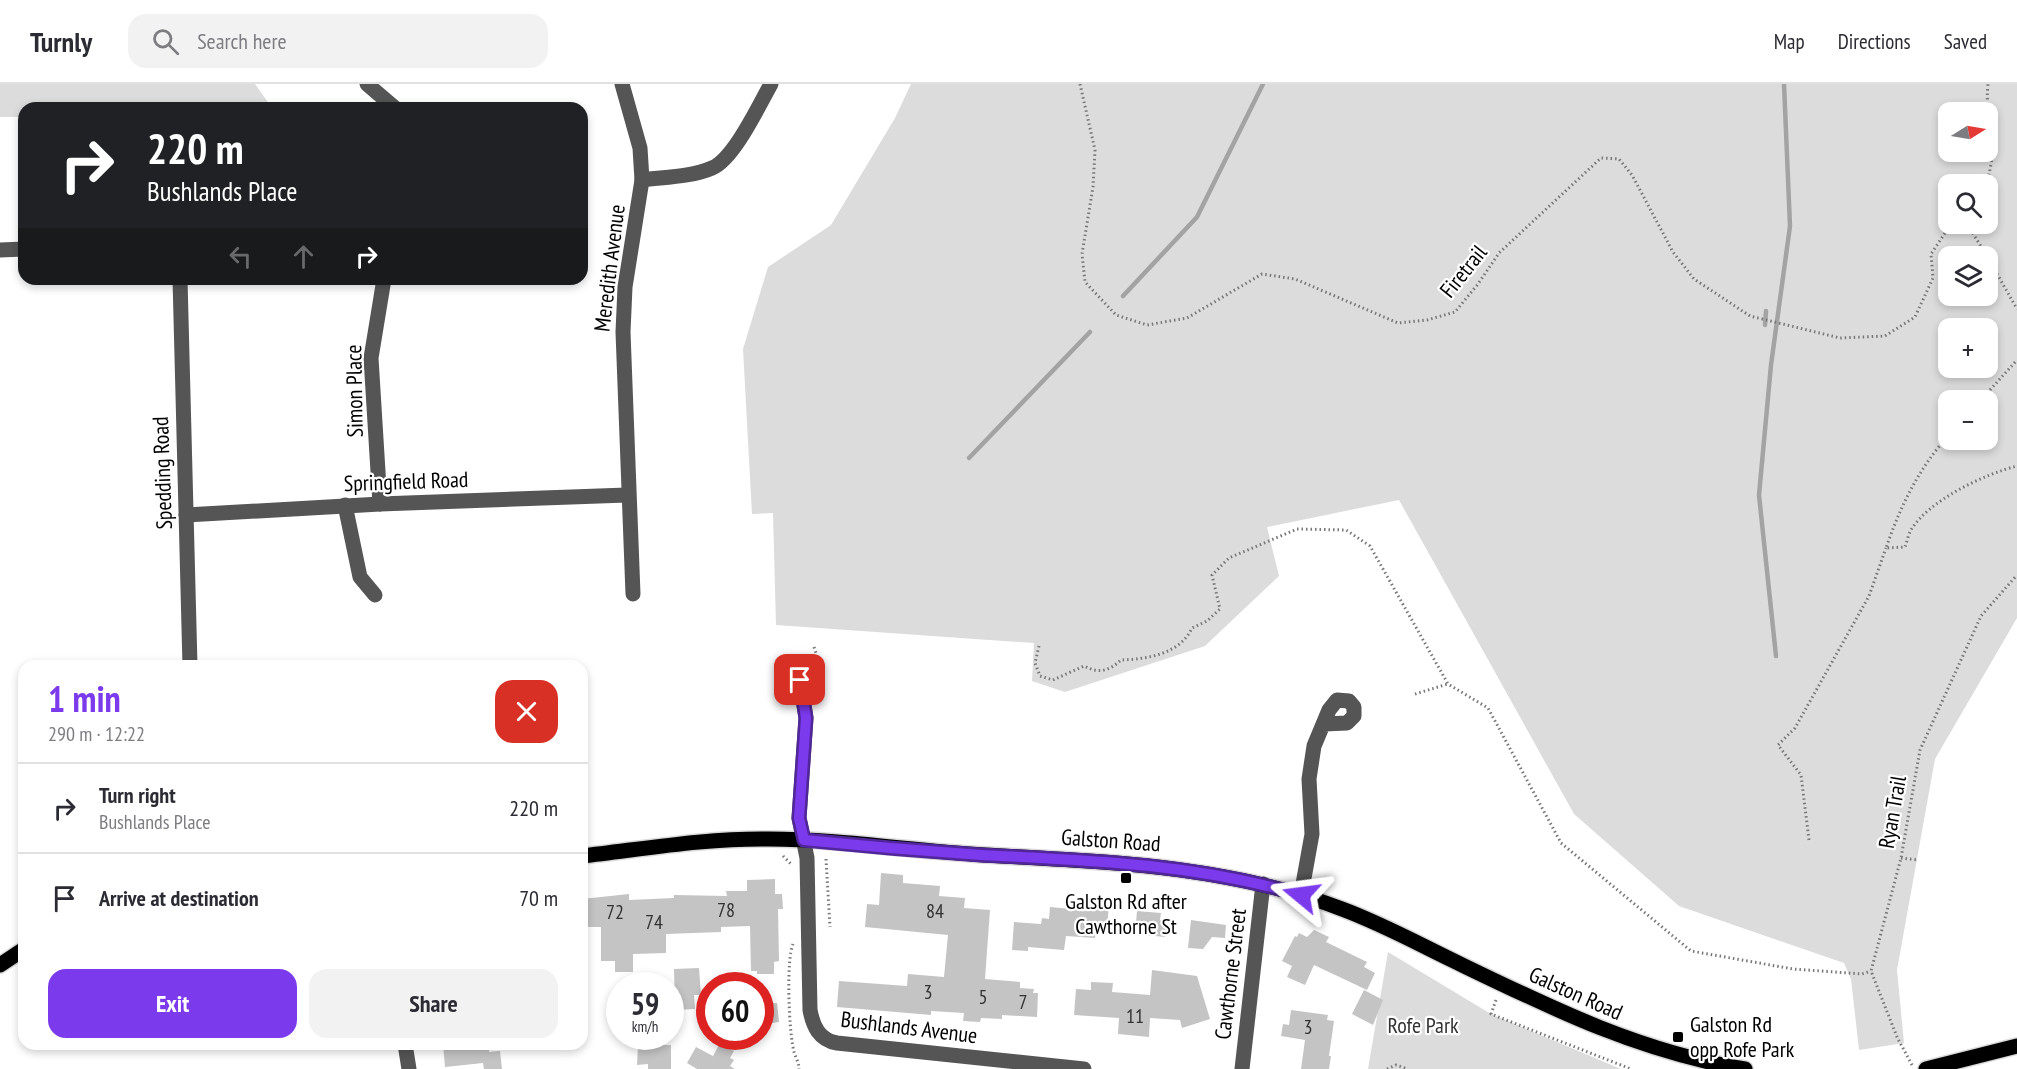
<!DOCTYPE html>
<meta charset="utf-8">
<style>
body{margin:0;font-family:"PT Sans Narrow",sans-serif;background:#f2f2f3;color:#2b2b33;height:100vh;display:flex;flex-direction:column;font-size:22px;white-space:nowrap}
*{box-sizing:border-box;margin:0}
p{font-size:20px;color:#7c7c81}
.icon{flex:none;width:33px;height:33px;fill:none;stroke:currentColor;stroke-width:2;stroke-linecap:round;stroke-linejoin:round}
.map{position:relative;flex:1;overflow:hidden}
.sheet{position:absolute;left:18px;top:576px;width:570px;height:390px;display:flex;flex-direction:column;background:#fff;border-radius:18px;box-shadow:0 3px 9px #0003}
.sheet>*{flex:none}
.top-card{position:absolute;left:18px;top:18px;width:570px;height:183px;border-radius:18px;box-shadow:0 3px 9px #0003;background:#202124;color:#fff;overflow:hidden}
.needle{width:39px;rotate:79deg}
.tools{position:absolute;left:1938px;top:18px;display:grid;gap:12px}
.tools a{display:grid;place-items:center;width:60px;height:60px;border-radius:12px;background:#fff;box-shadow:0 3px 9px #0003;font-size:30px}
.speed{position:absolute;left:606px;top:888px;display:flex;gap:12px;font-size:30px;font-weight:700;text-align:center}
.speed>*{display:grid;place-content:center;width:78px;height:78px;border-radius:50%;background:#fff;box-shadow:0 3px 9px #0003;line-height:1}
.speed small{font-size:15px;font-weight:400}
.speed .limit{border:9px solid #d22;background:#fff;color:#111}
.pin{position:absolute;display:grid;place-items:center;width:51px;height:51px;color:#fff;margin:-26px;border-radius:12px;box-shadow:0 3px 9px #0006}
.me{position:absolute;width:66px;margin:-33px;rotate:286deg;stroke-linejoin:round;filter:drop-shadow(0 0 4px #0008)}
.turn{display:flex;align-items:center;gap:21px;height:126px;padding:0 30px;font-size:27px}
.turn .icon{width:78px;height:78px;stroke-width:2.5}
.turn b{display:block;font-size:42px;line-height:51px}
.lanes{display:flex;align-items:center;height:57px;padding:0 30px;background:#0003;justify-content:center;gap:30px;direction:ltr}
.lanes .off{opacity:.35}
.round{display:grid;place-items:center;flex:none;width:63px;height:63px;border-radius:18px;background:#f2f2f3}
.headline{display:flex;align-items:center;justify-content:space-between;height:102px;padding:0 30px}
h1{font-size:36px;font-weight:600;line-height:45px;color:#7c3aed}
.primary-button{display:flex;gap:12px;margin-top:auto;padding:12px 30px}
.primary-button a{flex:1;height:69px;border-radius:18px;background:#7c3aed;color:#fff;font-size:24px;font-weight:600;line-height:69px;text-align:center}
.primary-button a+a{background:#f2f2f3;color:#2b2b33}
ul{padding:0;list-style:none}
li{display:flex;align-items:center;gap:18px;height:90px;padding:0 30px;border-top:2px solid #e1e1e2}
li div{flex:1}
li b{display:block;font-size:22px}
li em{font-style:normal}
header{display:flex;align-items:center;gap:36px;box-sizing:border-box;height:84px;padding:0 30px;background:#fff;border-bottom:2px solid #e1e1e2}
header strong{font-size:28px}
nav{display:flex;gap:33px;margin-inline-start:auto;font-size:21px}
.search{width:420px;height:54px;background:#f2f2f3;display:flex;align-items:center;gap:15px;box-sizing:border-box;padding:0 21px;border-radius:18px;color:#7c7c81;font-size:22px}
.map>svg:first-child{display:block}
.green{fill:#dcdcdc;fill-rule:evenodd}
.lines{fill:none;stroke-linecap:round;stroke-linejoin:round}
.stream{stroke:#a3a3a3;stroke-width:4.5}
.building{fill:#c4c4c4}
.major-casing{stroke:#dbdbdb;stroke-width:18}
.path{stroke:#777;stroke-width:3;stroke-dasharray:1.5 3;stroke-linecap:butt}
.minor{stroke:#555;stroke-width:15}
.major{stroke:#000;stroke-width:15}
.route-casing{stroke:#51269a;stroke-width:15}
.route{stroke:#7c3aed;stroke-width:10}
.poi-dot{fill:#000;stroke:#fff;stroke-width:2}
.labels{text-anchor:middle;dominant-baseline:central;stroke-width:4.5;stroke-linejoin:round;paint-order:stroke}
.number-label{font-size:20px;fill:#313131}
.street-label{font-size:22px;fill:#000;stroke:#fff}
.poi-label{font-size:22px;fill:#000;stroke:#fff}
.park-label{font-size:22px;fill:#333;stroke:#fff}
</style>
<header>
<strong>Turnly</strong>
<div class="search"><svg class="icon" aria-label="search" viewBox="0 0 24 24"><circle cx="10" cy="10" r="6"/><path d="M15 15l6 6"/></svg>Search here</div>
<nav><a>Map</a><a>Directions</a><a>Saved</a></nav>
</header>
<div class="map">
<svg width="2017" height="985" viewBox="0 0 2017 985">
<rect width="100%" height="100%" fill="#fff"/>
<g class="green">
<polygon points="0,0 255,0 272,24 24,24 24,33 0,33"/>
<path d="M911 0H2017V534L1935 675 1897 886 1904 959 1859 966 1851 895 1844 879 1679 822 1574 730 1399 416 1267 443 1279 492 1205 562 1065 608 1032 597 1034 559 776 541 773 429 752 430 743 265 768 183 831 141 895 34ZM1948 28H1988V68H1948ZM1948 100H1988V140H1948ZM1948 172H1988V212H1948ZM1948 244H1988V284H1948ZM1948 316H1988V356H1948Z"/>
<polygon points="1388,868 1491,930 1621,985 1368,985"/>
</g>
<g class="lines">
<g class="stream">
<polyline points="1123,212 1197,133 1263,0"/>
<polyline points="1765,241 1766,227"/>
<polyline points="969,374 1090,248"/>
<polyline points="1776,572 1759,411 1771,281 1790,142 1784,0"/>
</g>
</g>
<g class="building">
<polygon points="881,789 903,791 903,799 940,802 939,812 965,814 964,824 990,826 985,895 1020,898 1020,904 1034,905 1033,909 1038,909 1037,933 1002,931 1002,935 981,934 980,938 963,937 964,929 931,927 931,931 837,923 839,897 907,902 908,890 944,893 948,851 865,843 867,820 879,821"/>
<polygon points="775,795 775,810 782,810 783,825 778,825 779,877 774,878 774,890 757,890 757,887 751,887 750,842 721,843 721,848 666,850 666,869 633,870 633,888 615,888 615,877 601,877 601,843 582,843 582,815 629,810 629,816 674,814 674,811 727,812 726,807 747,807 747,796"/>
<polygon points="1097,818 1109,819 1107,846 1096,846 1095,854 1066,852 1064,866 1028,863 1028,867 1012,866 1014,838 1041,840 1042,834 1049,835 1050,823 1082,826 1083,822 1097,823"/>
<polygon points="1137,827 1161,829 1160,836 1167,837 1165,853 1135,850"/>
<polygon points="1191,836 1226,841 1225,854 1212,853 1203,865 1188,864"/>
<polygon points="1314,846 1329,853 1326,858 1367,878 1364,883 1375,889 1367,906 1314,881 1305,901 1287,893 1292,882 1282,877 1295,852 1297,853 1299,849 1307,853"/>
<polygon points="699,884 701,911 694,911 695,925 675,926 674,885"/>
<polygon points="1152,886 1197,892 1210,935 1182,944 1180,936 1150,934 1149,953 1118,950 1119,934 1074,931 1076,905 1091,906 1091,898 1113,899 1112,908 1150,911"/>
<polygon points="1364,906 1383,916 1373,941 1352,930"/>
<polygon points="777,919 779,938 760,941 760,920"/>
<polygon points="1291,926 1328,931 1327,936 1334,937 1329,972 1331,972 1329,985 1301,985 1305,956 1281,952 1283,940 1289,941"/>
<polygon points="720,959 734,967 730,974 734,976 730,982 735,985 697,985 687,979 696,963 713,972"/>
<polygon points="443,960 489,960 489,968 500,967 502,985 484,985 483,979 445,983"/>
<polygon points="638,961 671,961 671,985 648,985 648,980 637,981"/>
</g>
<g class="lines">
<g class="major-casing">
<g id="major">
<path d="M582 772C644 765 706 754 769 755 841 755 913 767 985 771 1107 778 1227 781 1342 825 1380 839 1415 858 1452 876 1547 922 1639 968 1745 985"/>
<polyline points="0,881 24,865"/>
<polyline points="1926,985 2017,962"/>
</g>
</g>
<g class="path">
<polyline points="1080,0 1095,66 1093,103 1082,170 1085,198 1116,231 1147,241 1187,234 1262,190 1295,195 1398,239 1427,236 1455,228 1478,200 1499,169 1601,74 1619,75 1632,91 1673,168 1694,195 1750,232 1840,254 1885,252 1915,233 1933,194 1931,170 1947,146 1972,148 1987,172"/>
<path d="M1986 100C2000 60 1984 38 1988 0"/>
<polyline points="1972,148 1975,140"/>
<polyline points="1988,174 2017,225"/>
<polyline points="1981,316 2017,276"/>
<path d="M1948 352C1919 384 1900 423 1886 464L1905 463C1907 458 1908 451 1911 446 1929 416 1985 390 2017 382"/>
<path d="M1039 562 1035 579 1040 592 1053 596 1084 582C1099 590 1109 587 1121 576 1148 575 1180 570 1192 544L1207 537 1220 525 1212 491 1229 474 1297 445 1346 446 1370 462 1448 600 1488 624 1561 759 1691 867 1793 885 1862 890 1871 887"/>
<polyline points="814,563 823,591 815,593"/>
<polyline points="1415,610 1448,600"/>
<polyline points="1809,756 1801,691 1778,661 1795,644 1869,512 1886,464"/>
<polyline points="783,772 792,781"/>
<polyline points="1901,774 1918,776"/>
<polyline points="826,775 830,843"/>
<path d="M793 860C786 876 789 944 793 963 794 972 799 977 799 985"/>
<polyline points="1496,916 1491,930 1631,985"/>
<polyline points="1912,981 1897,953 1871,887 1901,774 1920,666 1981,532 2017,491"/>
<polyline points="1387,985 1396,981 1408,985"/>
</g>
<g class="minor">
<polyline points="367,0 395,24"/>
<polyline points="622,0 640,64 642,96 625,203 623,248 633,510"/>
<path d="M642 96C665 93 691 93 712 84 734 75 759 21 771 0"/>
<polyline points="0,166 24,165"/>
<polyline points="180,195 190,582"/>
<polyline points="380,420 371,274 384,195"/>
<polyline points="345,421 360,493 375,511"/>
<polyline points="186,431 380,420 627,411"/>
<path d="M800 596 806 634 799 734 807 774 810 926C813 942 819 956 837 959L1084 985"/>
<polyline points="1301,811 1312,750 1309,695 1314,662 1329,626 1337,616 1349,617 1354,623 1354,632 1347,639 1324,640"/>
<polyline points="405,960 409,985"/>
<polyline points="1242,985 1263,800"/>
</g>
<use href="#major" class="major"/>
</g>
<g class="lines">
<g class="route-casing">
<path id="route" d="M800 596 806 634 799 734 804 756C863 762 922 767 981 771 1090 776 1196 780 1301 811"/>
</g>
<use href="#route" class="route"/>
</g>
<g class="poi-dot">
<rect x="1120" y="788" width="12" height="12" rx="3"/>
<rect x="1672" y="947" width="12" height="12" rx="3"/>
</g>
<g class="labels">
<g class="number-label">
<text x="726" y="826">78</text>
<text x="935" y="827">84</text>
<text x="615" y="828">72</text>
<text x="654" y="838">74</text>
<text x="928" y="908">3</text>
<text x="983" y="913">5</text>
<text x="1023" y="918">7</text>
<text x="1135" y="932">11</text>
<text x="1308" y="943">3</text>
</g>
<g class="street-label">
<text transform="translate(609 184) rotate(-83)">Meredith Avenue</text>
<text transform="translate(1463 187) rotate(-51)">Firetrail</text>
<text transform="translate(354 307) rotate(-91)">Simon Place</text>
<text transform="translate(162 389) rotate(-92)">Spedding Road</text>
<text transform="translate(406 397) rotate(-2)">Springfield Road</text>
<text transform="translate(1892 728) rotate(-80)">Ryan Trail</text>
<text transform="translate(1111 756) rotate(4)">Galston Road</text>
<text transform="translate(1230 890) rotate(-83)">Cawthorne Street</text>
<text transform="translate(1576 909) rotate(24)">Galston Road</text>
<text transform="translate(909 943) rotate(7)">Bushlands Avenue</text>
</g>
<g class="poi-label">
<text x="1126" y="817">Galston Rd after<tspan x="1126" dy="25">Cawthorne St</tspan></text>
<text x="1690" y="940" text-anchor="start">Galston Rd<tspan x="1690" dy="25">opp Rofe Park</tspan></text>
</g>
<g class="park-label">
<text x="1423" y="941">Rofe Park</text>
</g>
</g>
</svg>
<div class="tools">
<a><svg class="needle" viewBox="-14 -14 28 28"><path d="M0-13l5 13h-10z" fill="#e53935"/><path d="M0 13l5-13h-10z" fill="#7c7c81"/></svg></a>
<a><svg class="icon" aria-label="search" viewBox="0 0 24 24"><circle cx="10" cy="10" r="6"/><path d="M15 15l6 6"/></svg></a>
<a><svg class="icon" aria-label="layers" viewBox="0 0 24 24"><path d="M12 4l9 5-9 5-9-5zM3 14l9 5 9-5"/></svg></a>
<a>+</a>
<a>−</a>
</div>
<div class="speed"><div>59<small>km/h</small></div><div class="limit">60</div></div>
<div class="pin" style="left:800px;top:596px;background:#d93025"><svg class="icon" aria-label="arrive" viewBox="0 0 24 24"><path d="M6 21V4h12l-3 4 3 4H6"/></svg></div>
<svg class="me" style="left:1301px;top:811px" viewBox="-20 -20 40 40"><path d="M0-17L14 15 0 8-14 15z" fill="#7c3aed" stroke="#fff" stroke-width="4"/></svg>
<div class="top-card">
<div class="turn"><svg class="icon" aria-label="right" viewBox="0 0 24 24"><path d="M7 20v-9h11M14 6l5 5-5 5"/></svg><div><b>220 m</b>Bushlands Place</div></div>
<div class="lanes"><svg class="icon off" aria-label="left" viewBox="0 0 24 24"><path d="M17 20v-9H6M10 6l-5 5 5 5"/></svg><svg class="icon off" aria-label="ahead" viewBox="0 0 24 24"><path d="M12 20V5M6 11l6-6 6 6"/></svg><svg class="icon" aria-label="right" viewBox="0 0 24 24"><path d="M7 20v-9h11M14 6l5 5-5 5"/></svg></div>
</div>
<section class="sheet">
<div class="headline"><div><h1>1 min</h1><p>290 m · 12:22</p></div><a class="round" style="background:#d93025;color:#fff"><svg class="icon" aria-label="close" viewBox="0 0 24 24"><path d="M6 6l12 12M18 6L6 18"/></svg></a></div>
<ul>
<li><svg class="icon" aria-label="right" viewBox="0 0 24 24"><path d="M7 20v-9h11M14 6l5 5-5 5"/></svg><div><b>Turn right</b><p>Bushlands Place</p></div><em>220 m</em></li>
<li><svg class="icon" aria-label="arrive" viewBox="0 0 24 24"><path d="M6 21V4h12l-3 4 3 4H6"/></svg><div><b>Arrive at destination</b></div><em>70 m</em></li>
</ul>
<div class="primary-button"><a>Exit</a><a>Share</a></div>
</section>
</div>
